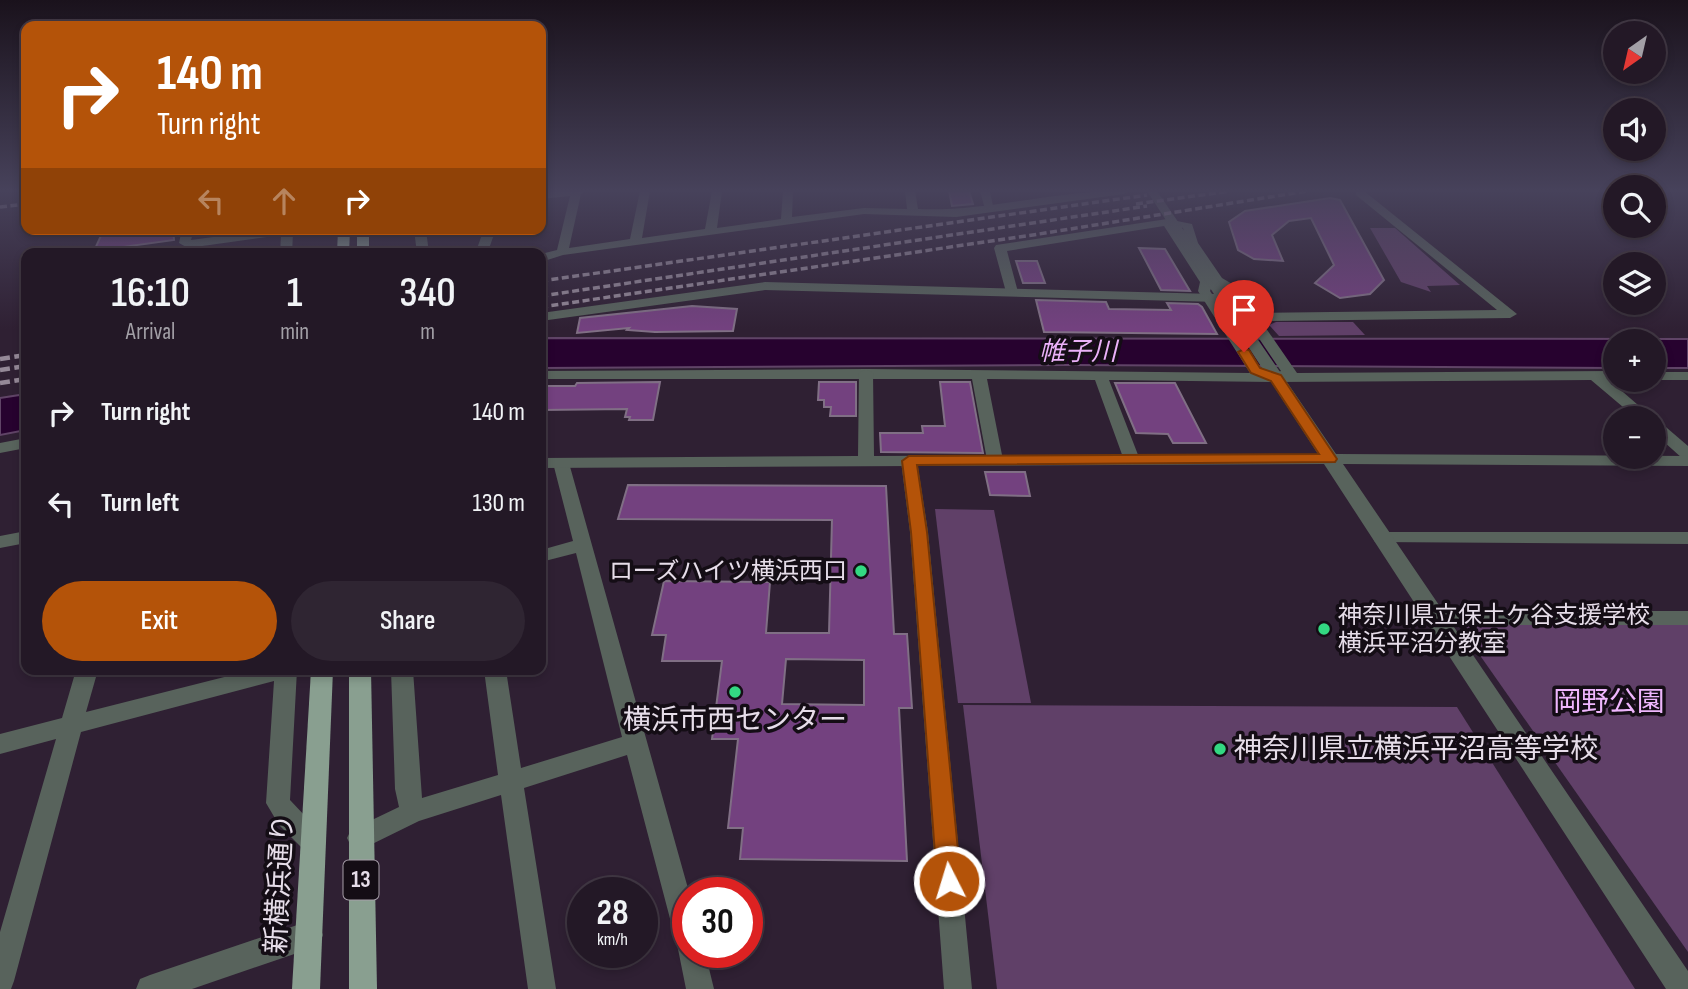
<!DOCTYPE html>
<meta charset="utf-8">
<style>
body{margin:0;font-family:"Sofia Sans Condensed","Noto Sans JP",sans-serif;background:#2f2532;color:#f1f3f6;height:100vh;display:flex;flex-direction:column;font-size:26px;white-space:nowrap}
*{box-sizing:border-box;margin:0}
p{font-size:23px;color:#a3a0a7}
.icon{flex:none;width:38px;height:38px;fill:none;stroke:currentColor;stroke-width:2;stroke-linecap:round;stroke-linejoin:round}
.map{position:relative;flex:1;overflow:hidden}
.details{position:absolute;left:21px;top:248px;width:525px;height:427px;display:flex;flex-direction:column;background:#231826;border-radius:14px;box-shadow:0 4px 10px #0003,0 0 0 2px #403743}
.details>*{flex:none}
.hud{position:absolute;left:21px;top:21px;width:525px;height:214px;border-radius:14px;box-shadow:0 4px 10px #0003,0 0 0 2px #403743;background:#b45309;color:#fff;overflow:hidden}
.needle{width:46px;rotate:214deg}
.controls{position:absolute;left:1603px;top:21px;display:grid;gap:14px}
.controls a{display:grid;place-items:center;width:63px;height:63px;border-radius:50%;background:#231826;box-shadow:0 4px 10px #0003,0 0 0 2px #403743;font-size:35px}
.speed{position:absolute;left:567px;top:877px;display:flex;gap:14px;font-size:35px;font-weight:700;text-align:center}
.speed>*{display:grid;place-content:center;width:91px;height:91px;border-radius:50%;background:#231826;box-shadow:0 4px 10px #0003,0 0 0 2px #403743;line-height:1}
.speed small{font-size:18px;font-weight:400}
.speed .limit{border:10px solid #d22;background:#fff;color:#111}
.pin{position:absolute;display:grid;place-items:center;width:60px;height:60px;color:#fff;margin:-72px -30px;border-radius:50% 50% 50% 0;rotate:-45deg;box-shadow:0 0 7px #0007}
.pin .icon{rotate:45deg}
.me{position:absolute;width:77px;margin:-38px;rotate:355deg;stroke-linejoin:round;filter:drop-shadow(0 0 5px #0008)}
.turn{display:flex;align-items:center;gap:24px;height:147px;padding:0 21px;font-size:32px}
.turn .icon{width:91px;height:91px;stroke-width:2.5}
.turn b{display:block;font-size:49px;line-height:60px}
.lanes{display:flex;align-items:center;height:66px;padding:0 21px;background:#0003;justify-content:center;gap:35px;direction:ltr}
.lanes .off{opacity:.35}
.eta{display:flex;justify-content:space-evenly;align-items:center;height:119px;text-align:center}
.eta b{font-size:42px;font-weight:600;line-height:49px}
.action{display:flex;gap:14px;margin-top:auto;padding:14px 21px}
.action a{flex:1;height:80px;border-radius:42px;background:#b45309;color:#fff;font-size:28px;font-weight:600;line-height:80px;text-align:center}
.action a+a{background:#2f2532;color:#f1f3f6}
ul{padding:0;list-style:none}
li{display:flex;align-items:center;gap:21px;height:91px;padding:0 21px}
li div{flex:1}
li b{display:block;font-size:26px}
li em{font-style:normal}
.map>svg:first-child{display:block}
.green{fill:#604068}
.water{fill:#27022f;stroke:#604467;stroke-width:2}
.building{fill:#73417f;stroke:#806f85;stroke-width:2;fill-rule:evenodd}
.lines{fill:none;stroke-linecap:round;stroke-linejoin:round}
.minor{fill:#58635c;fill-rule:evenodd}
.tertiary{fill:#58635c;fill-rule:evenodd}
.primary{fill:#899f90;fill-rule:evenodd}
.rail-far1{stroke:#958998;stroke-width:3.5;stroke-dasharray:7 3.5;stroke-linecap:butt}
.rail{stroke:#958998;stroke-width:4.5;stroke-dasharray:10 4.5;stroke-linecap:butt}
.route{fill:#b45309;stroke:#753606;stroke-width:2}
.poi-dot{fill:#33d882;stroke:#140d15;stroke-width:2.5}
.labels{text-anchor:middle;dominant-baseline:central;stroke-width:7;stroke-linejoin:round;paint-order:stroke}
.shield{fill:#140d15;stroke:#a79fa9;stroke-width:2}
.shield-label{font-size:23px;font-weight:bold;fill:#e6dde9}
.poi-label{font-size:24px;fill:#e6dde9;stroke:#140d15;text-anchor:end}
.water-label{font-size:26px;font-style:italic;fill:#eab1f8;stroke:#140d15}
.near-park-label{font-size:28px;fill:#efb6fd;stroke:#140d15}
.near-poi-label{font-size:28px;fill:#e6dde9;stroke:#140d15}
.near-street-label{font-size:28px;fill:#e6dde9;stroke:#140d15}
</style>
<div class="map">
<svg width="1688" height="989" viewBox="0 0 1688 989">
<rect width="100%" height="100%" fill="#2f2033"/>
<g class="green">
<polygon points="1370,228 1395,228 1460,285 1427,286 1431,292 1401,282"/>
<polygon points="1276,322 1353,322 1365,335 1279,336 1269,325"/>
<polygon points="935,509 994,510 1031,703 958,703"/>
<polygon points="1458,624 1688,624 1688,952"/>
<polygon points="963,705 1457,707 1635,989 997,989"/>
</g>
<g class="water">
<polygon points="541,338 1688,339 1688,368 1654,368 1654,341 1615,341 1615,368 1068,365 541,368"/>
<polygon points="26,394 26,430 0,435 0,398"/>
</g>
<g class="building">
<polygon points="949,191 969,191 973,204 952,206"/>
<polygon points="1330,198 1340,200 1384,280 1370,294 1340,298 1315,283 1334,265 1311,218 1289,221 1272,235 1283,261 1254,259 1238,250 1229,222 1245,211"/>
<polygon points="104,229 173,229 174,240 94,251"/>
<polygon points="1139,248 1165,249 1190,291 1161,290"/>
<polygon points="1016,261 1037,261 1045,283 1023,283"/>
<polygon points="1036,300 1106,302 1109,309 1171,310 1167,303 1198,304 1202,307 1217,334 1044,332"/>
<polygon points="692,306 737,309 733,331 655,332 627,330 629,328 577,333 580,318"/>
<polygon points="660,382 653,420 629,420 630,417 625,417 627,409 541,410 541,386 575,386 577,383"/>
<polygon points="819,382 856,382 856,416 830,416 831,407 824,407 824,400 818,400"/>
<polygon points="940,382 970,382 983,453 881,452 880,433 923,433 922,426 945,426"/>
<polygon points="1115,383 1175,383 1206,443 1173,443 1168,434 1136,433"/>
<polygon points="985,472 1025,472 1030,496 990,495"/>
<path d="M628 485 886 486 894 634H907L912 708H899L907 861 740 859 743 828H728L738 739H712L722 661H662L666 635H652L664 581 770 582 766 633H829L832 520 618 519ZM786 659 864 660V705L782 704Z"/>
</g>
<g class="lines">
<g class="minor">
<path d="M557 191H586L581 194 569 248 630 239 640 191H650L642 238 705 229 712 191H722L717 228 781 219 783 191H793L792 217 864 208 907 209 905 191H915L918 209C989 212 1058 189 1129 191L1124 194 956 217 864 214 563 255 541 262V254L557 250 570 196 541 199V193Z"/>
<path d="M1356 191H1364L1517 314 1510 318 1261 321 1297 373 1615 371V379H1608L1653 418H1636L1591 380 1276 382 1109 380 1140 460 1132 465 1124 460 1095 380 987 379 1003 460 995 465 987 460 972 379H541V371L866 369 1250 373 1198 291 1200 282 1164 226 1007 251 1018 292 1012 296 1006 292 994 248 996 245 1167 219 1192 224 1198 243 1222 278 1239 288 1256 313 1497 310 1356 195ZM1175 226 1183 228 1186 242ZM1213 284 1229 294 1281 371 1276 373 1260 367 1210 291Z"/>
<polygon points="182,229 194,229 191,240 272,229 305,229 293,233 292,254 280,254 281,235 188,248 179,243"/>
<polygon points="414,229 426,229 429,254 417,254"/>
<polygon points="484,229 496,229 487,254 475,254"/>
<polygon points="1654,372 1688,372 1688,380 1651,380 1654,380"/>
<polygon points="1654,420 1660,422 1688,446 1688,459 1682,458 1654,433"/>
<polygon points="26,438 26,448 0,453 0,443"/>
<polygon points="909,456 917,461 928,532 972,989 944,989 910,532 901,461"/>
<polygon points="561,458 569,463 689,892 688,952 705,952 714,989 686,989 678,949 627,755 524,788 556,989 528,989 501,795 419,821 360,850 351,846 347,838 351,830 399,807 395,789 391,670 413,670 422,798 498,775 484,670 506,670 521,768 622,737 576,553 541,562 541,550 573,541 553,463"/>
<polygon points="26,531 26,543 0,548 0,536"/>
<polygon points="1382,532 1688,532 1688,544 1375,542 1373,538 1375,534"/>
<polygon points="1436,611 1688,611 1688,625 1436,625 1429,623 1426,618 1429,613"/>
<polygon points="76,670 98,670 86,712 252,670 297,670 290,800 322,834 326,842 322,850 313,854 304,850 279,825 266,803 274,681 81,732 14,981 11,989 0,989 0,932 56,739 0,754 0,734 62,718"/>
<polygon points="309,921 319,925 323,935 319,945 309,949 192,989 136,989 140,979 150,975"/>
</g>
<g class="tertiary">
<polygon points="980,191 990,191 994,211 985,209"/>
<polygon points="1147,191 1157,191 1228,295 1245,296 1245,302 1233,303 1336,454 1688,456 1688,466 1343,464 1688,971 1688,989 1666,989 1324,464 541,468 541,458 858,456 859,373 866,369 873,373 874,456 1318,454 1219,302 765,290 541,321 541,313 765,282 1214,294"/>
</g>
<g class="primary">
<polygon points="338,229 350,229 349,254 337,254"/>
<rect x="357" y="229" width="12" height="25"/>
<polygon points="311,670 333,670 320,989 292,989"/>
<polygon points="349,670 371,670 377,989 349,989"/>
</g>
<g class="rail-far1">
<polyline points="1136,204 1230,191"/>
<polyline points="0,207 26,204"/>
<polyline points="541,281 1147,195"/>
<polyline points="541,296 1147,206"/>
<polyline points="541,307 1039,234 1307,191"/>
</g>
<g class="rail">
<polyline points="0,359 26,355"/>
<polyline points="0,370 26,366"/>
<polyline points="0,383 26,379"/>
</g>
</g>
<linearGradient id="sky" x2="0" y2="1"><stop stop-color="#1a121c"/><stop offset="0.58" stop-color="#47425b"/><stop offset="1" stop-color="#47425b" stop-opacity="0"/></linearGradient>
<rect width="1688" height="329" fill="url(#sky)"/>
<polygon class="route" points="1244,349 1249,350 1260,368 1281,375 1337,459 1335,462 917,465 927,532 961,881 958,890 949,893 941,890 937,881 911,532 902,461 909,456 1319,454 1271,381 1251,373 1238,352"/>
<g class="poi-dot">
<circle cx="861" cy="571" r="7"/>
<circle cx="1324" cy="629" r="7"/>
<circle cx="735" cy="692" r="7"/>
<circle cx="1220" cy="749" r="7"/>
</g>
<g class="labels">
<rect class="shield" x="343.5" y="860.5" width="35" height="39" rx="5"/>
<g class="shield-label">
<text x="361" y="880">13</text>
</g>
<g class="poi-label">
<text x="847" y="571">ローズハイツ横浜西口</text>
<text x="1338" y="615" text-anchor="start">神奈川県立保土ケ谷支援学校<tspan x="1338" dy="28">横浜平沼分教室</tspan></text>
</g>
<g class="water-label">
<text x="1078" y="352">帷子川</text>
</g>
<g class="near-park-label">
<text x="1609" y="702">岡野公園</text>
</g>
<g class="near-poi-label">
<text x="735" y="720">横浜市西センター</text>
<text x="1234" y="749" text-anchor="start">神奈川県立横浜平沼高等学校</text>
</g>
<g class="near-street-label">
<text transform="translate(280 884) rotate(-87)">新横浜通り</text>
</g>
</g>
</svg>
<div class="controls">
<a><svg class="needle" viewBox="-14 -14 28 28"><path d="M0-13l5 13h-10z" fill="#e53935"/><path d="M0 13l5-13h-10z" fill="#a3a0a7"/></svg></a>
<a><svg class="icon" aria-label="sound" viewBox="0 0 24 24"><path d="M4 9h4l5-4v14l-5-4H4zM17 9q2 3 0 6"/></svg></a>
<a><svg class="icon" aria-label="search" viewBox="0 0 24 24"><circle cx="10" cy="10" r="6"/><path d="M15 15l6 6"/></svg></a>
<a><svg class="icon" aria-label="layers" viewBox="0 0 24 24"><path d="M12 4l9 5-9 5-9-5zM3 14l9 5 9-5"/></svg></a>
<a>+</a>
<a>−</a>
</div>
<div class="speed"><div>28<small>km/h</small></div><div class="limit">30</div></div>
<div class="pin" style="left:1244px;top:352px;background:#d93025"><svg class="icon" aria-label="arrive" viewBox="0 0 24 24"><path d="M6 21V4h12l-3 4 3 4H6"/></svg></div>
<svg class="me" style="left:949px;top:881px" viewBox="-20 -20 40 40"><circle r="17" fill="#b45309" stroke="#fff" stroke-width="3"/><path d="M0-11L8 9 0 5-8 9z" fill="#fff"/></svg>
<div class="hud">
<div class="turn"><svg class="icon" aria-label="right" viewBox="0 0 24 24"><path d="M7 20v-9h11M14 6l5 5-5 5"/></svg><div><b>140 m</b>Turn right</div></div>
<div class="lanes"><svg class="icon off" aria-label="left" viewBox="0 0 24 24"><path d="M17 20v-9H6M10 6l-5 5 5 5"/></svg><svg class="icon off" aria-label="ahead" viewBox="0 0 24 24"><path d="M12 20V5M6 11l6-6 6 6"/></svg><svg class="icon" aria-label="right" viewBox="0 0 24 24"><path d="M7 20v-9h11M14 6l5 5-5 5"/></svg></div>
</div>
<section class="details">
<div class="eta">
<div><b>16:10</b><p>Arrival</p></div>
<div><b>1</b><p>min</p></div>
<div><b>340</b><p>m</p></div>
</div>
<ul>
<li><svg class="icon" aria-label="right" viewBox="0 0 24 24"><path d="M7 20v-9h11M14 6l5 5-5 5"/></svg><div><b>Turn right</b></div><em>140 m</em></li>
<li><svg class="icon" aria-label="left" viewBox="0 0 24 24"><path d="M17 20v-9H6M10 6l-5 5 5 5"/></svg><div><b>Turn left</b></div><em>130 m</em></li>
</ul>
<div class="action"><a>Exit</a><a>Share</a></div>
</section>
</div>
